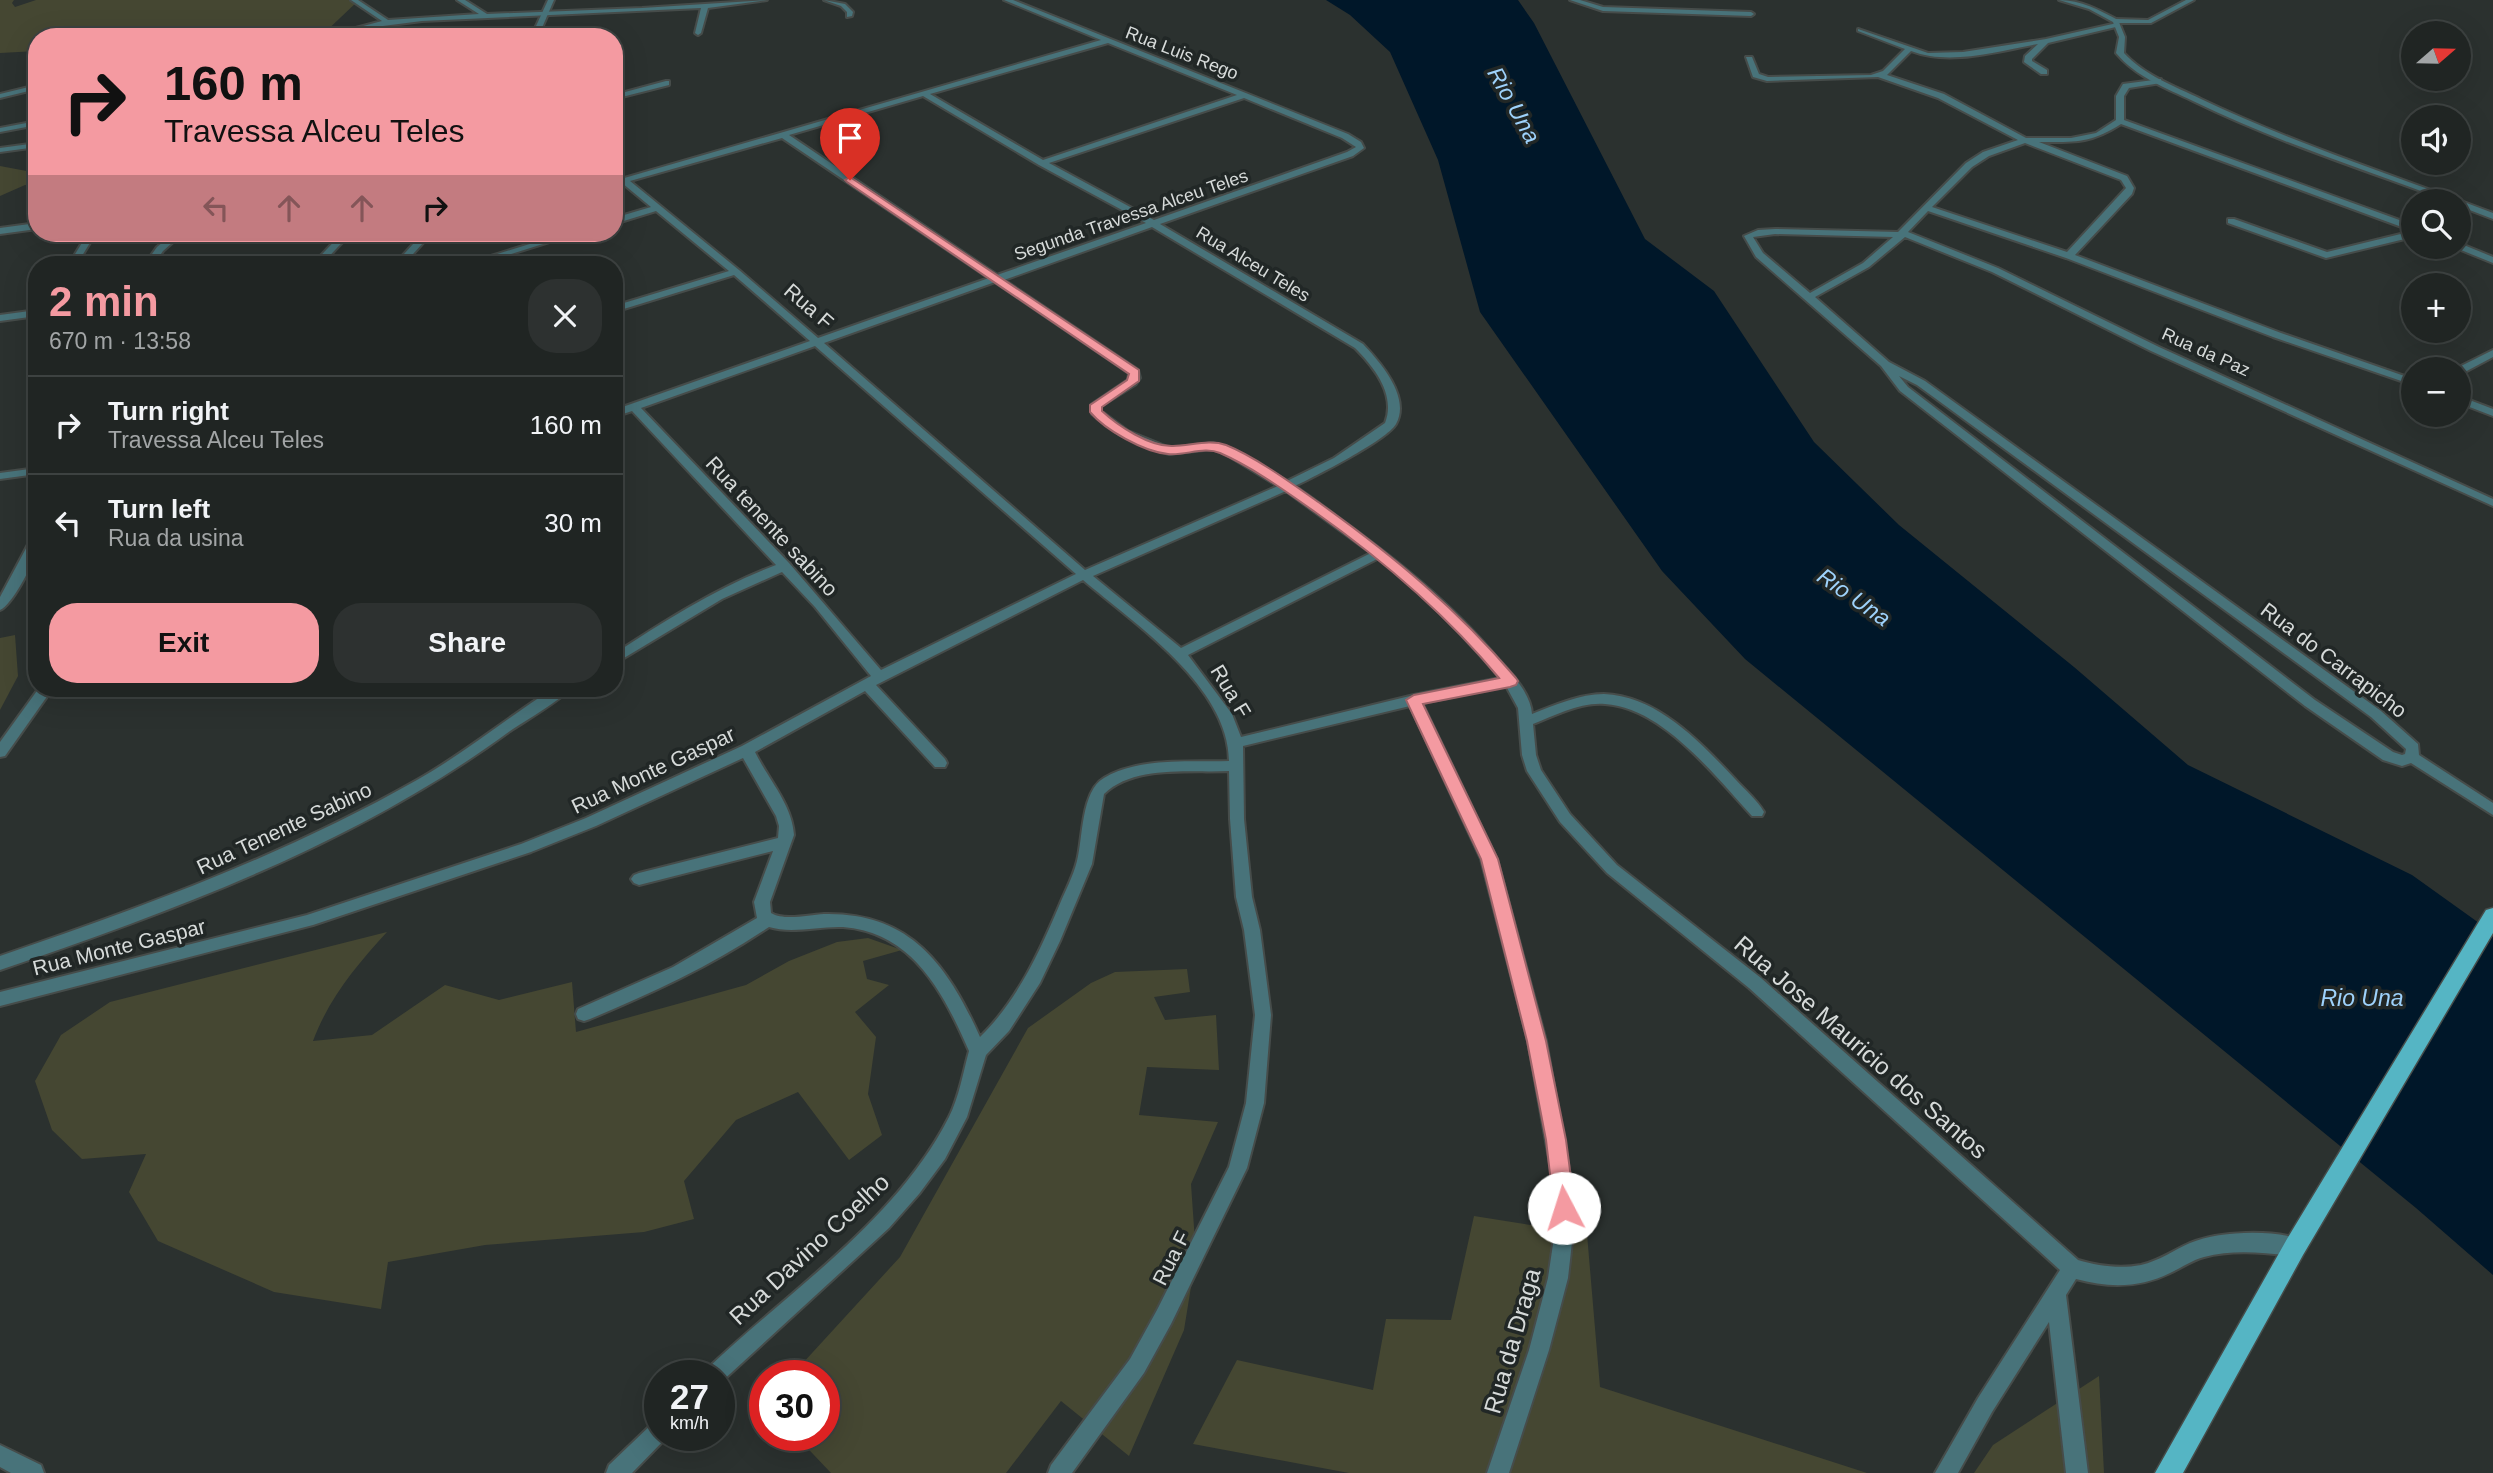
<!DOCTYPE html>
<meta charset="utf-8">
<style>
body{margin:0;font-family:Helvetica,sans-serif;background:#2d3130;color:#f1f3f6;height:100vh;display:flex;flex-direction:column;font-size:26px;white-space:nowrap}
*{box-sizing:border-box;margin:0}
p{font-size:23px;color:#a2a5a6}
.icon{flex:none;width:38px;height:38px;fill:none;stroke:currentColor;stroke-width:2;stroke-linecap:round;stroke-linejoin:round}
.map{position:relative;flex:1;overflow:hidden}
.sheet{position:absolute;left:28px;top:256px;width:595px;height:441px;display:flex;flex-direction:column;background:#202523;border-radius:28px;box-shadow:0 7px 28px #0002,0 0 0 2px #3d4241}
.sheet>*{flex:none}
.guide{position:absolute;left:28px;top:28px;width:595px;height:214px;border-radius:28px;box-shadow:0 7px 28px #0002,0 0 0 2px #3d4241;background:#f49aa1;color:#111;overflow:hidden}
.needle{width:46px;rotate:70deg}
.controls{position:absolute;left:2401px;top:21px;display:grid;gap:14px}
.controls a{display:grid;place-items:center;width:70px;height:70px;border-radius:50%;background:#202523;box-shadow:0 7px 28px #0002,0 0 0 2px #3d4241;font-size:35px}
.speed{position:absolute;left:644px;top:1360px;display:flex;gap:14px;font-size:35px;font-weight:700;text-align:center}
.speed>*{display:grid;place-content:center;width:91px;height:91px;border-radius:50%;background:#202523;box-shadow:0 7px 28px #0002,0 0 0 2px #3d4241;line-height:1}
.speed small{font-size:18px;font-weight:400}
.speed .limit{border:10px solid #d22;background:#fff;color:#111}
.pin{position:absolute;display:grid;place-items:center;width:60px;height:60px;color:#fff;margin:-72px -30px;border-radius:50% 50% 50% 0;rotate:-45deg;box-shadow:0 0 7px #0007}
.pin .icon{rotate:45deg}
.me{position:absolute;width:77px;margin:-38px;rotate:355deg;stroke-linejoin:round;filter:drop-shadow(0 0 5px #0008)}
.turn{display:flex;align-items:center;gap:24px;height:147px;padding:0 21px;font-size:32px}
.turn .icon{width:91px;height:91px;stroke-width:2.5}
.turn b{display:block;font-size:49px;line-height:60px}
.lanes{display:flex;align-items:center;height:66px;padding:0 21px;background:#0003;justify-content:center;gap:35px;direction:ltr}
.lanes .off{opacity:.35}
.round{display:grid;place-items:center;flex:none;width:74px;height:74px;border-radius:28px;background:#2d3130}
.overview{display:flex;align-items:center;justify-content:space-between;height:119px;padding:0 21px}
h1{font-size:42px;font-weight:700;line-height:52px;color:#f49aa1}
.action{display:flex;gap:14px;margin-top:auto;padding:14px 21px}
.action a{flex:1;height:80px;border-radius:28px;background:#f49aa1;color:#111;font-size:28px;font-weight:700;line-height:80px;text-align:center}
.action a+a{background:#2d3130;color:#f1f3f6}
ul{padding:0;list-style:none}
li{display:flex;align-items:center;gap:21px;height:98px;padding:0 21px;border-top:2px solid #3d4241}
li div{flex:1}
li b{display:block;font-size:26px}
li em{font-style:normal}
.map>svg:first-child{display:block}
.green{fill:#454732}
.water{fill:#001729}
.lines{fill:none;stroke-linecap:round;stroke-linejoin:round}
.minor-casing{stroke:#464c4a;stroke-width:4}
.tertiary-casing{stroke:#464c4a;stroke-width:4}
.primary-casing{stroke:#464c4a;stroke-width:3}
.minor{fill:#48737a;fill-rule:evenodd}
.tertiary{fill:#48737a;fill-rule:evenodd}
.primary{fill:#55b5c4;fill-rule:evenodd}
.route{fill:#f49aa1;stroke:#9f6469;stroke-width:2}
.labels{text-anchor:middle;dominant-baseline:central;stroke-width:7;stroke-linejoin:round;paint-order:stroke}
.far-street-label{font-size:18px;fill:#d6dad9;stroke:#212726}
.street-label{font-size:21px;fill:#d6dad9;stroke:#212726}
.water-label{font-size:23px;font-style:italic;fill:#9ed2fb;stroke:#212726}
.near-street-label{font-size:24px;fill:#d6dad9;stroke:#212726}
</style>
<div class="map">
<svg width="2493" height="1473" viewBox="0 0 2493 1473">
<rect width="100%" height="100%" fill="#2b312f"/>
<g class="green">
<polygon points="0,0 14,0 12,3 15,7 36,0 359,0 320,37 37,37 37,51 0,53"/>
<polygon points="0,166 37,173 37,184 25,185 0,196"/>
<polygon points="15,635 18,676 0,710 0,638"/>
<path d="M387 932C356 966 329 998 313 1041L372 1035 445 985 499 1000 572 982 576 1032 746 985 789 961 837 942 868 938 902 950 863 961 867 979 889 985 855 1012 876 1037 868 1094 882 1135 849 1160 798 1092 736 1120 684 1181 694 1219 644 1232 485 1245 388 1262 381 1309 274 1292 158 1241 129 1192 146 1154 82 1159 52 1130 35 1081 61 1035 110 1002Z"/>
<polygon points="1187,969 1190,992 1154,997 1165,1020 1216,1015 1219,1070 1147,1067 1139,1115 1218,1122 1191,1184 1196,1256 1184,1330 1129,1456 1061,1401 1006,1473 831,1473 795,1435 824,1435 824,1376 791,1376 900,1257 1028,1028 1091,983 1115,972"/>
<polygon points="1474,1216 1587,1234 1600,1387 1867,1473 1349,1473 1193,1444 1237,1360 1373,1390 1386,1319 1451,1320"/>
<polygon points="2099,1376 2104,1473 1974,1473 1993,1445"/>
</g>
<polygon class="water" points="1326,0 1518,0 1534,23 1645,239 1714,291 1814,442 1899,525 2074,667 2188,765 2412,875 2493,933 2493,1275 2416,1208 1745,659 1662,571 1480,312 1438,160 1390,52 1350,15"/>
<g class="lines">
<g class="minor-casing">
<g id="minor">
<polygon points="351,0 358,0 388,20 479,14 457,0 465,0 487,14 642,8 767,0 708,8 701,33 698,35 695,33 701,8 422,21 375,27 334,37 322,37 382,21"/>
<polygon points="824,0 845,4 853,12 852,16 847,17 847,12 841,6"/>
<path d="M1004 0H1013L1348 134 1361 142 1364 148 1353 156 1160 224 1363 344C1380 362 1411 397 1396 424 1387 440 1314 477 1295 486 1368 539 1441 590 1499 660 1512 674 1531 694 1532 714 1555 705 1580 694 1604 694 1658 696 1701 743 1736 780 1745 790 1757 800 1764 812L1762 816H1752C1716 777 1662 707 1605 704 1580 702 1556 715 1533 724L1536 755 1541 770 1570 814 1617 865 1761 978 2078 1260C2098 1266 2120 1269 2141 1265 2159 1261 2174 1250 2190 1243 2219 1231 2273 1229 2302 1240L2305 1247 2302 1254 2295 1256C2265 1253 2234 1249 2204 1257 2192 1260 2181 1268 2170 1273 2140 1288 2109 1288 2076 1279L2066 1295 2088 1473H2066L2049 1322 1992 1412 1958 1473H1935L1978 1398 2060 1270 1749 988 1607 873 1560 822 1527 771 1522 755 1518 708 1506 686 1422 703 1497 859 1546 1041 1573 1192 1574 1224 1568 1278 1549 1350 1509 1473H1487L1529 1350 1548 1278 1556 1224 1555 1192 1528 1041 1481 859 1410 706 1243 746 1244 819 1252 897 1260 930 1271 1015 1264 1103 1247 1168 1171 1324 1144 1373 1072 1473H1048L1051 1465 1130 1359 1157 1310 1229 1167 1246 1103 1255 1015 1244 930 1236 897 1230 819 1229 771C1190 773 1134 765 1104 794L1092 864 1060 941 1040 983 1009 1031 986 1055 967 1117 945 1159 919 1194 889 1228 719 1384V1376H704L707 1369C790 1290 896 1221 949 1117 959 1097 963 1073 969 1051 944 994 913 932 843 927 819 926 792 934 769 927 713 965 652 993 590 1019L584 1021 578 1019 576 1014 578 1009 673 967 757 918 754 902 773 851 639 885 634 883 631 879 634 875 639 873 778 838 779 826 776 816 743 758 596 826 531 852 313 925 0 1006V992L307 915 521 844 586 818 742 746 871 676 815 607 782 572 722 599 614 664V654C666 620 718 587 776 565L632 411 614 417V410L810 341 734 275 614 312V306L729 271 656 211 614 224V218L651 207 622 183 615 184 614 181 1101 40ZM1108 43 1237 95 1043 160 930 94ZM923 96 1039 165 1146 223 997 275 789 135ZM1244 98 1342 138 1356 147 1347 152 1154 220 1049 163ZM782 138 989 278 818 338 739 270 630 181ZM1152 227 1355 348C1375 368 1396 395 1385 423L1334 458 1287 481 1232 449 1213 443 1170 448 1128 431 1101 411V406L1136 384 1140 378 1138 370 1004 280ZM995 282 1129 373 1128 380 1091 405 1092 414 1120 435 1153 449 1169 454 1212 449 1224 453 1278 486 1085 570 824 343ZM815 346 1076 574 881 670 789 563 641 408ZM1286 491 1371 553 1181 648 1093 576ZM1379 558C1423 595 1463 634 1500 678L1414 695 1241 737 1232 714 1188 655ZM1083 580C1135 624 1229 687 1229 761 1189 762 1139 757 1104 778 1081 791 1083 838 1077 861 1073 877 1065 891 1059 906 1039 953 1017 1001 980 1037 948 966 911 912 824 914 809 915 784 921 771 913L770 902 794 835C792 804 768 779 755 752L865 691 935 767H945L947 763 945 759 876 685Z"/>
<polygon points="1570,0 1580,0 1603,7 1751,12 1754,14 1751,16 1603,11"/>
<path d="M2186 0H2194L2151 23H2119L2120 26 2048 43 2032 59V61L2047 70V74H2041L2024 62 2025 56 2038 44C1998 51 1950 66 1911 51L1887 75 1944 94 2026 138H2071L2096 133 2116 120V96L2123 84 2161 79V83L2129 88 2124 96V120L2413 225V231L2410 230 2121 124C2090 144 2074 142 2039 142L2127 176 2134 188 2132 194 2075 255 2281 333 2413 379V385L2273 337 2066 258 1928 211 1908 232 1998 268 2159 347 2493 499V506L2151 351 1992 272 1905 237 1869 267 1815 297 1889 362 1925 381 2381 711 2418 744 2419 755 2493 803V815L2411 763 2402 766 2383 760 2305 706 1900 391 1881 366 1756 257 1744 236 1758 230 1775 229 1898 232 1966 163 1983 152 2018 140 1938 98 1878 77 1767 81 1753 77 1746 57H1752L1759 74 1768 77 1871 75 1883 71 1905 49 1858 31V29L1928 53 1963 52 2046 39 2117 23 2113 21 2116 19 2148 20ZM2025 143 2121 180 2126 188 2067 252 1932 207 1972 167 1989 156ZM1775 234 1893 237 1863 263 1810 293 1763 253 1753 237ZM1899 376 1917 385 2371 717 2406 749 2405 754 2402 755 2393 752 2315 700 1908 387Z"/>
<polygon points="666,81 669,81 669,85 614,99 614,95"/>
<polygon points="37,85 37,89 0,98 0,94"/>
<polygon points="37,121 37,125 0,132 0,128"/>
<polygon points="37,143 37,147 0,152 0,148"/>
<polygon points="2228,219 2234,219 2327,252 2413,231 2413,237 2326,258 2228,223"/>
<polygon points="37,223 37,229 0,234 0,228"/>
<polygon points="88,233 96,233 77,264 69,264"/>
<polygon points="174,233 183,233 163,251 154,264 145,264 157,247"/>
<polygon points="342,233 351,233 322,264 313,264"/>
<polygon points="565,233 578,233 479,264 465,264"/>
<polygon points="2459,243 2493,257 2493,263 2456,248 2459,247"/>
<polygon points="37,310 37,316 0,321 0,315"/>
<polygon points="2493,350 2493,357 2463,373 2459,374 2459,369 2455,369"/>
<polygon points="2459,396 2493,409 2493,416 2459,403"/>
<polygon points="37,468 37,474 0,479 0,473"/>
<path d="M37 535C37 541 38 548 36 553 32 566 12 605 0 610V597L31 539Z"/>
<path d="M554 688H571C561 700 525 721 510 731 358 843 178 909 0 970V956C143 907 285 855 417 780 465 753 508 717 554 688Z"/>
<polygon points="660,1420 660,1435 668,1435 667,1437 632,1473 606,1473 609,1465 653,1423"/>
</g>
</g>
<g class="tertiary-casing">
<g id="tertiary">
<polygon points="548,0 554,0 538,37 531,37"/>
<path d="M2059 0C2081 0 2099 10 2118 20L2125 37 2124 53C2144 75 2174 86 2201 99 2295 144 2396 176 2493 213V219L2459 206V201H2448C2362 169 2275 141 2193 101 2166 88 2136 77 2116 53L2119 37 2113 22 2089 9Z"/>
<polygon points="423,233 432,233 404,264 395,264"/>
<polygon points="39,688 53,688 5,756 0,757 0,742"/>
<polygon points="0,1445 41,1465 44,1473 11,1473 0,1467"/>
</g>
</g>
<g class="primary-casing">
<polygon id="primary" points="2493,908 2493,933 2303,1255 2183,1473 2155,1473 2287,1239 2486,910"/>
</g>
<use href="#minor" class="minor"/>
<use href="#tertiary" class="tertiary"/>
<use href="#primary" class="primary"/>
</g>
<path class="route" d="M850 177 1139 370V381L1102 407V411C1118 426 1150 447 1173 446 1190 446 1209 439 1226 445 1256 457 1294 485 1321 504 1395 557 1457 609 1516 678L1518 681 1516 685 1510 687 1423 704 1498 859 1546 1041 1566 1140 1575 1208 1572 1215 1564 1218 1557 1215 1554 1208 1546 1140 1527 1041 1481 859 1406 700 1414 695 1499 678C1445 613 1384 561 1315 512 1285 491 1254 468 1220 453 1204 446 1185 456 1168 454 1144 452 1105 430 1090 412V405L1127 380 1129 374 847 182 845 180Z"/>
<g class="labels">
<g class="far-street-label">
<text transform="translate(1182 53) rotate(21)">Rua Luis Rego</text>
<text transform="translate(1131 215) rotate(-19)">Segunda Travessa Alceu Teles</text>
<text transform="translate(1253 264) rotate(31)">Rua Alceu Teles</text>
<text transform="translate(2206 352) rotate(24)">Rua da Paz</text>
</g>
<g class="street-label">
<text transform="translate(809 306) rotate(41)">Rua F</text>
<text transform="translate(772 526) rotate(47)">Rua tenente sabino</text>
<text transform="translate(2334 660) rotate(37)">Rua do Carrapicho</text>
<text transform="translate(1231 691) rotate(59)">Rua F</text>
<text transform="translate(653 770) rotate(-25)">Rua Monte Gaspar</text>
<text transform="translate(284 828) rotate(-25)">Rua Tenente Sabino</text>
<text transform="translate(119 947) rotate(-14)">Rua Monte Gaspar</text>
<text transform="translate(1171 1258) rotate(-63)">Rua F</text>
</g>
<g class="water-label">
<text transform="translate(1514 105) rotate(61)">Rio Una</text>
<text transform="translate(1854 597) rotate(35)">Rio Una</text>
<text x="2362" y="998">Rio Una</text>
</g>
<g class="near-street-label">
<text transform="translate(1861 1047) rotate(41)">Rua Jose Mauricio dos Santos</text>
<text transform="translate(809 1249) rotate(-43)">Rua Davino Coelho</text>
<text transform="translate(1512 1341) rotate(-74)">Rua da Draga</text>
</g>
</g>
</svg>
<div class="controls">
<a><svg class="needle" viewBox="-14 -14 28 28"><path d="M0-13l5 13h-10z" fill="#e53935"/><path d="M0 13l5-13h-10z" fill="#a2a5a6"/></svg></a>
<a><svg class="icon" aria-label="sound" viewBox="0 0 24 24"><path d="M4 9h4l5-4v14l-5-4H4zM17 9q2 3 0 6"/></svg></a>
<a><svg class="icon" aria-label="search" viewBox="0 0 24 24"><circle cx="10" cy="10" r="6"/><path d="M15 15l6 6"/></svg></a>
<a>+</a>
<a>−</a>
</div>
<div class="speed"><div>27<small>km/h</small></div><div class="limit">30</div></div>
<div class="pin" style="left:850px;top:180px;background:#d93025"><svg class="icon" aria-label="arrive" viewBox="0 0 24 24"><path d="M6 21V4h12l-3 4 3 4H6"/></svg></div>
<svg class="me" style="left:1564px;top:1208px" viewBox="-20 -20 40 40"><circle r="19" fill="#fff"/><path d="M0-13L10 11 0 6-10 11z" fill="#f49aa1"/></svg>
<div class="guide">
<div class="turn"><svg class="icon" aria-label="right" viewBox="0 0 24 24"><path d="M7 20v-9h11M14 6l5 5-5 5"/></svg><div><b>160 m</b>Travessa Alceu Teles</div></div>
<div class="lanes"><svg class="icon off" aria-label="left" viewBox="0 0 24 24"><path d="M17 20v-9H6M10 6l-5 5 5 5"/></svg><svg class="icon off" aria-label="ahead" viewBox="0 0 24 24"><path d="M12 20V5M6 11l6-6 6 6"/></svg><svg class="icon off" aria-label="ahead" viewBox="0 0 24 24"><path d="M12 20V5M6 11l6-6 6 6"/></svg><svg class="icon" aria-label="right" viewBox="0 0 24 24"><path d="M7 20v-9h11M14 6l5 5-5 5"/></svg></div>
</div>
<section class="sheet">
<div class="overview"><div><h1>2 min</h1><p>670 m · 13:58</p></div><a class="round"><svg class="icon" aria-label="close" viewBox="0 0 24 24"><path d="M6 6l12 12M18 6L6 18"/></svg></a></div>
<ul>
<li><svg class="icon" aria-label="right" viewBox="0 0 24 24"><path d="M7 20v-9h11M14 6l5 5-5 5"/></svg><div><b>Turn right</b><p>Travessa Alceu Teles</p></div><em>160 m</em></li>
<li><svg class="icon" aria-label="left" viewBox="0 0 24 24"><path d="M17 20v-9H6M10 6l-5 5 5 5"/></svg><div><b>Turn left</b><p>Rua da usina</p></div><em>30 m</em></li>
</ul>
<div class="action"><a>Exit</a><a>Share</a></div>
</section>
</div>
